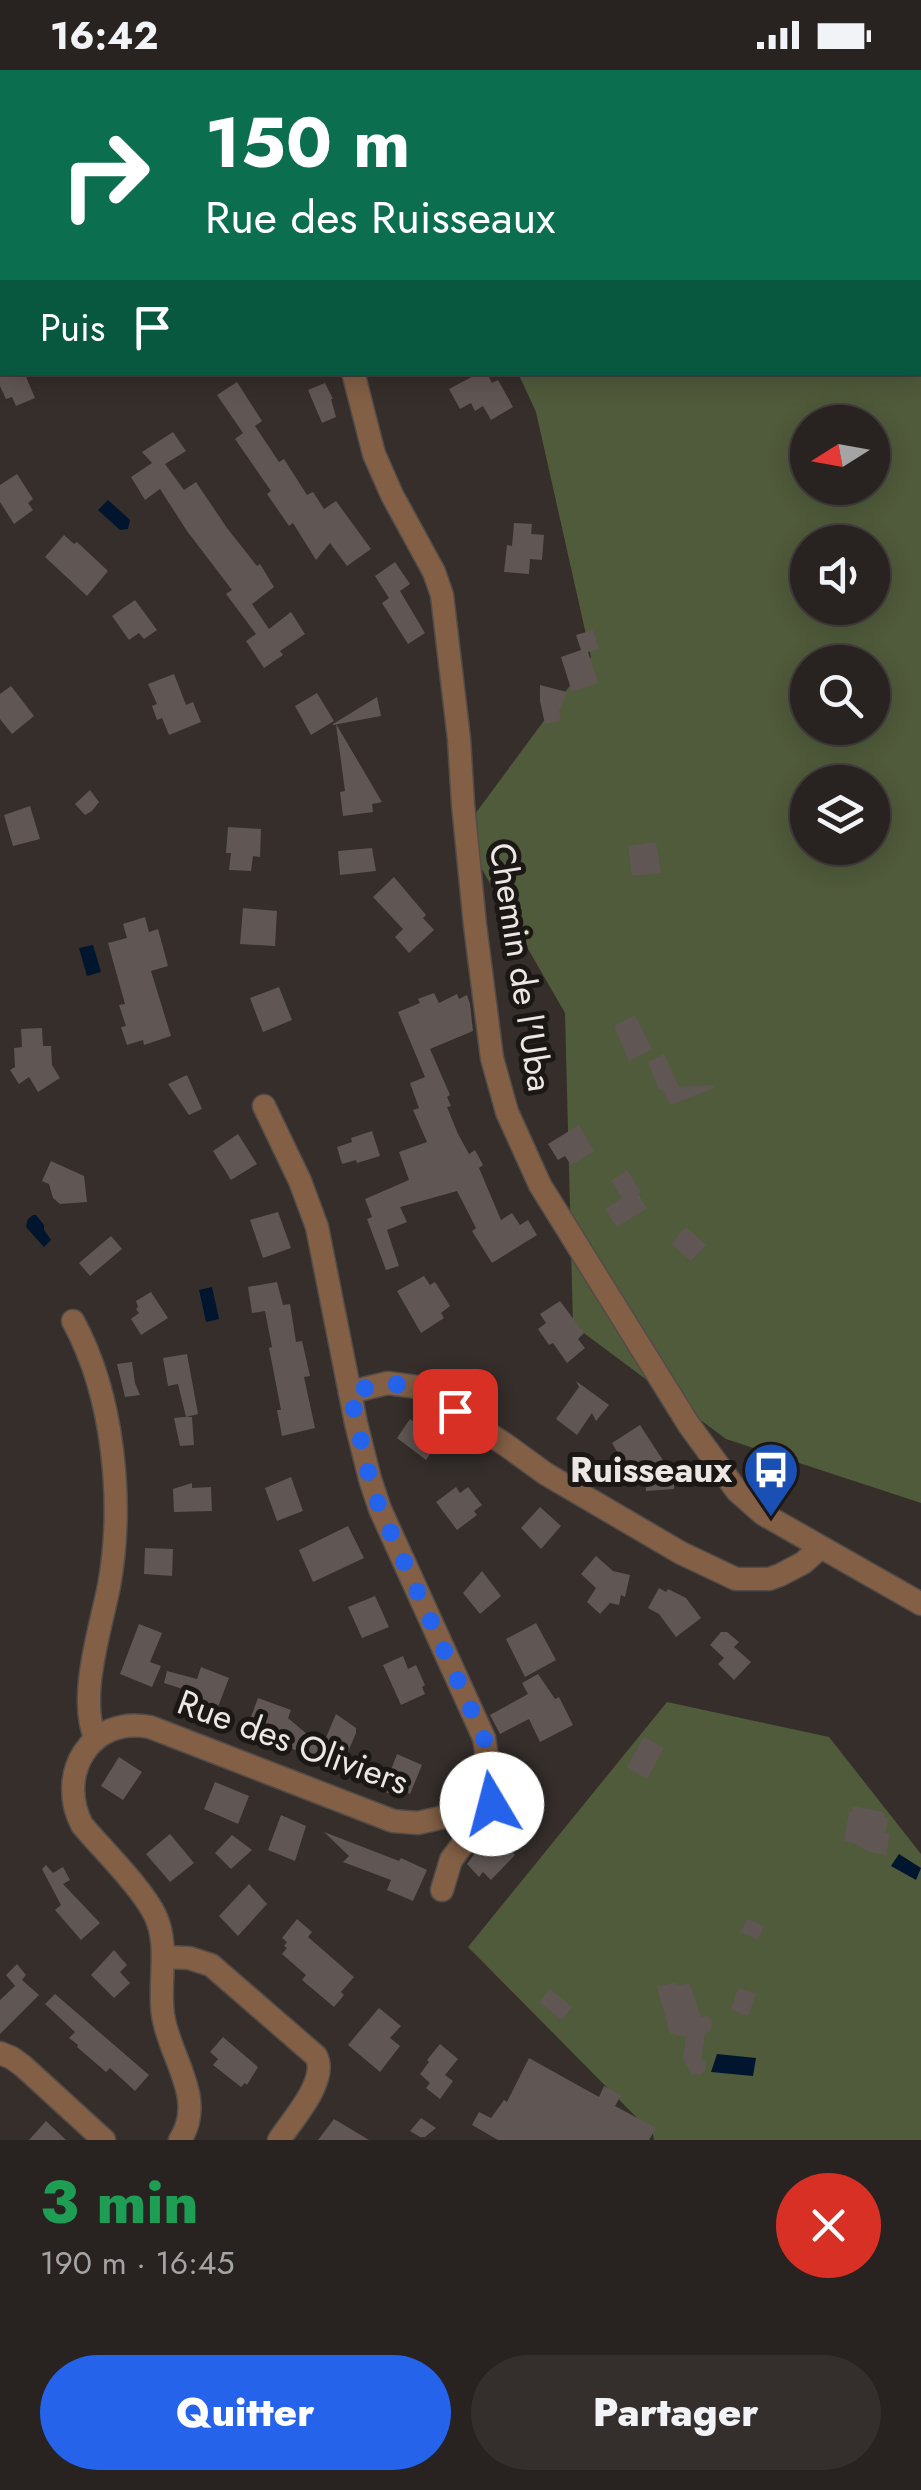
<!DOCTYPE html>
<html lang="fr">
<meta charset="utf-8">
<style>
body{margin:0;font-family:Jost,sans-serif;background:#342f2d;color:#f1f3f6;height:100vh;display:flex;flex-direction:column;font-size:38px;white-space:nowrap}
*{box-sizing:border-box;margin:0}
p{font-size:32px;color:#a5a4a5}
.icon{flex:none;width:55px;height:55px;fill:none;stroke:currentColor;stroke-width:2;stroke-linecap:round;stroke-linejoin:round}
.map{position:relative;height:2070px;overflow:hidden}
.sheet{display:flex;flex-direction:column;background:#282220;flex:1}
.sheet>*{flex:none}
.guide{position:absolute;left:0px;top:0px;width:922px;height:305px;box-shadow:0 5px 25px #0003,0 0 0 2px #443f3e;background:#0b6e4f;color:#fff;overflow:hidden}
.needle{width:65px;rotate:259deg}
.tools{position:absolute;left:790px;top:335px;display:grid;gap:20px}
.tools a{display:grid;place-items:center;width:100px;height:100px;border-radius:50%;background:#282220;box-shadow:0 5px 25px #0003,0 0 0 2px #443f3e;font-size:50px}
.pin{position:absolute;display:grid;place-items:center;width:85px;height:85px;color:#fff;margin:-42px;border-radius:20px;box-shadow:0 5px 15px #0006}
.me{position:absolute;width:110px;margin:-55px;rotate:352deg;stroke-linejoin:round;filter:drop-shadow(0 0 8px #0008)}
.turn{display:flex;align-items:center;gap:35px;height:210px;padding:0 40px;font-size:45px}
.turn .icon{width:130px;height:130px;stroke-width:2.5}
.turn b{display:block;font-size:70px;line-height:85px}
.then{display:flex;align-items:center;height:95px;padding:0 40px;background:#0003;gap:20px;font-size:38px}
.round{display:grid;place-items:center;flex:none;width:105px;height:105px;border-radius:52px;background:#342f2d}
.overview{display:flex;align-items:center;justify-content:space-between;height:170px;padding:0 40px}
h1{font-size:60px;font-weight:800;line-height:75px;color:#1e9e55}
.action{display:flex;gap:20px;margin-top:auto;padding:20px 40px}
.action a{flex:1;height:115px;border-radius:60px;background:#2563eb;color:#fff;font-size:40px;font-weight:800;line-height:115px;text-align:center}
.action a+a{background:#342f2d;color:#f1f3f6}
.status{display:flex;justify-content:space-between;align-items:center;height:70px;padding:0 50px;background:#282220;direction:ltr}
.status svg{height:28px;fill:currentColor}
.map>svg:first-child{display:block}
.green{fill:#505b3b;fill-rule:evenodd}
.water{fill:#00152e}
.building{fill:#605754}
.lines{fill:none;stroke-linecap:round;stroke-linejoin:round}
.minor-casing{stroke:#524c49;stroke-width:25}
.minor{stroke:#825f45;stroke-width:22}
.route{stroke:#2563eb;stroke-width:18;stroke-dasharray:0 32.4}
.labels{text-anchor:middle;dominant-baseline:central;stroke-width:10;stroke-linejoin:round;paint-order:stroke}
.street-label{font-size:35px;fill:#ece7e5;stroke:#1a1715}
.poi-label{font-size:35px;font-weight:bold;fill:#ece7e5;stroke:#1a1715;text-anchor:end}
</style>
<div class="status"><b>16:42</b><svg viewBox="0 0 49 12"><path d="M0 12V9h3v3zM5 12V6h3v6zM10 12V3h3v9zM15 12V0h3v12zM26 1h20v11H26zM47 4h2v5h-2z"/></svg></div>
<div class="map">
<svg width="921" height="2070" viewBox="0 0 921 2070">
<rect width="100%" height="100%" fill="#352e2b"/>
<g class="green">
<path d="M368 0H921V1433L726 1369 573 1255 565 943 461 763 591 587 536 342 518 303 920 302V2H368ZM808 352H872V418H808ZM808 472H872V538H808ZM808 592H872V658H808ZM808 712H872V778H808Z"/>
<polygon points="667,1632 829,1667 921,1784 921,2070 654,2070 653,2064 468,1877"/>
</g>
<g class="water">
<polygon points="108,430 130,450 128,459 120,460 98,440"/>
<polygon points="93,875 101,902 87,906 79,878"/>
<polygon points="33,1145 36,1145 44,1155 44,1160 51,1170 44,1177 26,1157 28,1149"/>
<polygon points="212,1217 219,1249 206,1252 199,1220"/>
<polygon points="899,1784 921,1798 916,1810 891,1796"/>
<polygon points="717,1984 756,1988 753,2006 711,2002"/>
</g>
<g class="building">
<polygon points="0,302 24,302 35,328 16,336 12,327 6,329 0,316"/>
<polygon points="481,302 486,302 492,313 498,310 513,337 491,350 483,336 475,341 471,333 460,339 449,319"/>
<polygon points="237,312 262,351 255,356 279,392 284,389 307,425 313,422 324,439 336,431 371,479 347,496 330,473 316,490 293,453 289,456 267,424 271,421 235,369 243,363 217,325"/>
<polygon points="325,313 333,329 331,329 336,347 322,353 308,320"/>
<polygon points="173,362 186,381 165,394 184,420 196,412 227,458 257,496 260,494 274,517 252,534 269,559 291,542 305,564 280,581 283,585 264,598 246,571 256,564 226,524 232,520 187,461 160,419 145,430 131,407 152,393 142,382"/>
<polygon points="17,404 33,429 28,433 33,440 14,454 0,432 0,415"/>
<polygon points="514,453 532,454 531,464 544,465 542,490 530,489 529,504 504,502 507,475 512,476"/>
<polygon points="64,465 74,474 77,472 108,501 87,526 45,487"/>
<polygon points="395,492 410,514 400,521 425,563 408,574 382,533 389,528 375,506"/>
<polygon points="135,530 157,560 144,569 139,563 129,570 112,546"/>
<polygon points="593,560 599,579 588,582 598,613 572,622 561,587 581,580 576,565"/>
<polygon points="174,604 186,635 193,632 201,652 169,665 162,648 157,650 152,636 157,634 148,614"/>
<polygon points="540,615 567,622 559,641 561,651 545,654 540,631"/>
<polygon points="11,616 34,646 12,664 0,649 0,624"/>
<polygon points="317,623 334,651 311,665 295,636"/>
<polygon points="377,627 381,646 333,655 333,654"/>
<polygon points="336,654 382,732 372,734 373,742 343,746 340,722 345,721"/>
<polygon points="90,720 99,732 92,741 85,745 75,734"/>
<polygon points="30,736 40,769 13,776 4,745"/>
<polygon points="228,757 261,759 260,787 253,786 251,801 229,800 231,783 226,783"/>
<polygon points="656,772 661,803 632,806 628,776"/>
<polygon points="372,778 376,801 340,805 338,781"/>
<polygon points="394,807 426,845 423,848 434,860 409,883 395,867 403,859 373,827"/>
<polygon points="243,838 277,841 275,876 240,874"/>
<polygon points="145,847 149,862 158,859 168,896 151,901 171,966 144,975 143,970 127,975 121,957 126,956 119,935 125,934 108,873 127,868 123,854"/>
<polygon points="279,917 292,950 263,962 250,928"/>
<polygon points="434,923 439,933 457,924 459,929 467,925 470,934 473,961 430,979 450,1025 447,1027 451,1036 447,1037 458,1064 469,1084 475,1080 483,1095 479,1098 501,1150 512,1143 520,1155 528,1150 537,1165 492,1193 472,1161 476,1158 457,1121 400,1137 407,1152 387,1160 399,1196 386,1200 367,1149 372,1147 365,1129 409,1110 399,1082 427,1072 413,1040 419,1038 410,1013 425,1007 398,942 420,933 418,929"/>
<polygon points="635,945 652,979 629,991 614,956"/>
<polygon points="42,958 43,976 51,976 52,995 60,1008 38,1022 29,1007 19,1014 10,1000 15,997 14,978 22,977 21,959"/>
<polygon points="664,984 679,1017 713,1015 714,1018 670,1035 662,1019 659,1020 648,992"/>
<polygon points="187,1005 202,1039 189,1045 168,1014"/>
<polygon points="579,1055 594,1081 571,1095 565,1086 558,1090 548,1074"/>
<polygon points="372,1061 380,1086 357,1093 356,1090 342,1094 337,1077 352,1072 351,1068"/>
<polygon points="238,1064 257,1094 231,1110 213,1081"/>
<polygon points="51,1091 84,1106 87,1132 60,1134 53,1128 49,1114 42,1111"/>
<polygon points="627,1100 641,1122 638,1124 647,1138 617,1157 605,1139 622,1128 611,1111"/>
<polygon points="278,1142 291,1178 263,1188 250,1150"/>
<polygon points="686,1157 706,1175 691,1191 671,1174"/>
<polygon points="111,1166 122,1179 90,1206 79,1193"/>
<polygon points="424,1206 430,1215 435,1212 450,1236 441,1243 444,1248 421,1263 397,1221"/>
<polygon points="277,1212 283,1235 290,1234 296,1272 302,1271 310,1306 304,1307 315,1358 282,1366 277,1340 281,1340 269,1278 272,1277 265,1241 252,1243 248,1217"/>
<polygon points="151,1222 168,1248 141,1265 131,1249 139,1243 136,1239 138,1237 136,1231"/>
<polygon points="560,1231 584,1263 578,1269 585,1278 567,1293 553,1273 549,1275 538,1259 546,1253 540,1244"/>
<polygon points="187,1284 198,1344 186,1347 178,1314 168,1316 163,1288"/>
<polygon points="132,1292 135,1313 140,1325 125,1327 117,1294"/>
<polygon points="576,1311 609,1335 596,1351 592,1343 577,1365 556,1349 579,1317"/>
<polygon points="184,1347 192,1347 194,1375 180,1376 174,1348"/>
<polygon points="410,1349 439,1370 426,1390 397,1368"/>
<polygon points="640,1355 664,1392 668,1390 674,1399 674,1419 646,1421 644,1391 628,1401 612,1373"/>
<polygon points="291,1407 303,1441 277,1451 265,1418"/>
<polygon points="192,1413 192,1418 211,1417 212,1441 174,1442 173,1419"/>
<polygon points="456,1417 460,1423 468,1417 482,1435 474,1441 477,1445 457,1460 436,1432"/>
<polygon points="540,1437 561,1456 541,1479 521,1458"/>
<polygon points="348,1456 364,1488 313,1512 299,1480"/>
<polygon points="145,1478 173,1479 172,1506 144,1504"/>
<polygon points="596,1486 613,1501 630,1505 625,1527 621,1525 619,1535 610,1533 600,1544 587,1532 596,1518 581,1504"/>
<polygon points="482,1501 501,1526 480,1544 463,1523"/>
<polygon points="659,1518 666,1522 668,1519 686,1528 701,1548 676,1567 659,1544 648,1538"/>
<polygon points="375,1526 389,1557 362,1568 348,1537"/>
<polygon points="536,1553 556,1590 525,1607 506,1569"/>
<polygon points="139,1554 162,1563 150,1592 161,1596 152,1617 120,1604"/>
<polygon points="721,1562 727,1562 739,1572 734,1577 751,1592 734,1610 718,1594 724,1588 710,1575"/>
<polygon points="403,1586 408,1599 416,1595 425,1615 422,1617 425,1624 401,1635 383,1595"/>
<polygon points="201,1597 229,1608 213,1650 188,1642 195,1623 164,1613 167,1601 197,1609"/>
<polygon points="538,1604 555,1629 559,1627 573,1655 540,1672 529,1649 500,1664 490,1645 528,1624 522,1613"/>
<polygon points="258,1628 291,1640 288,1648 322,1677 336,1644 356,1658 356,1663 343,1694 350,1701 349,1703 279,1673 278,1675 250,1663 256,1648 251,1647"/>
<polygon points="644,1667 664,1678 647,1709 627,1697"/>
<polygon points="397,1684 422,1695 410,1724 401,1720 398,1727 383,1721"/>
<polygon points="119,1687 142,1702 123,1730 101,1716"/>
<polygon points="215,1712 249,1726 238,1754 204,1739"/>
<polygon points="853,1736 884,1742 884,1747 888,1748 885,1763 890,1764 886,1785 869,1782 854,1773 844,1771 849,1742 852,1742"/>
<polygon points="281,1745 306,1756 295,1791 268,1780"/>
<polygon points="493,1758 509,1774 507,1777 515,1785 491,1810 483,1802 479,1807 467,1794"/>
<polygon points="324,1762 399,1791 401,1788 427,1800 413,1831 387,1820 391,1810 343,1792 349,1786"/>
<polygon points="170,1764 194,1793 170,1812 146,1784"/>
<polygon points="232,1765 252,1780 231,1799 215,1783"/>
<polygon points="46,1795 53,1803 63,1797 70,1810 63,1814 100,1853 81,1870 55,1840 61,1835 42,1799"/>
<polygon points="249,1814 267,1834 238,1866 219,1846"/>
<polygon points="297,1849 312,1862 308,1867 354,1907 341,1922 344,1925 334,1937 302,1910 306,1905 282,1884 287,1878 284,1876 287,1872 282,1868"/>
<polygon points="748,1849 764,1856 758,1870 740,1862"/>
<polygon points="114,1880 127,1895 120,1902 130,1913 114,1928 91,1905"/>
<polygon points="17,1894 26,1905 22,1910 39,1925 0,1964 0,1930 15,1916 6,1905"/>
<polygon points="676,1912 677,1916 689,1913 701,1947 708,1946 712,1952 711,1960 705,1964 701,1988 705,1992 706,1998 702,2004 692,2005 683,1988 686,1967 670,1963 657,1917"/>
<polygon points="738,1918 756,1924 748,1946 731,1940"/>
<polygon points="550,1919 572,1937 562,1950 539,1932"/>
<polygon points="55,1924 149,2005 135,2021 110,1998 106,2002 77,1977 78,1975 69,1968 75,1962 45,1934"/>
<polygon points="379,1938 401,1956 390,1968 400,1976 380,2002 348,1975"/>
<polygon points="223,1967 258,1997 247,2015 245,2013 241,2017 213,1995 218,1989 210,1982"/>
<polygon points="440,1974 458,1989 445,2005 453,2011 440,2029 426,2018 430,2013 420,2004 429,1992 427,1990"/>
<polygon points="529,1988 599,2027 604,2016 621,2025 615,2036 656,2058 649,2070 498,2070 472,2055 479,2042 491,2048 504,2030 507,2032"/>
<polygon points="421,2048 436,2058 425,2067 420,2067 410,2061"/>
<polygon points="334,2049 369,2070 318,2070"/>
<polygon points="46,2051 66,2070 29,2070"/>
</g>
<g class="lines">
<g class="minor-casing">
<g id="minor">
<polyline points="336,2 336,0"/>
<polyline points="353,302 374,384 392,425 434,502 442,525 459,669 463,734 475,855 492,988 507,1042 540,1115 689,1355 737,1421 763,1444 921,1534"/>
<path d="M73 1251C114 1326 124 1433 109 1516 101 1557 77 1630 96 1669"/>
<polyline points="350,1322 388,1313 417,1317 506,1375 546,1404 681,1483 736,1509 769,1509 780,1505 803,1493 820,1478"/>
<polyline points="442,1820 451,1790 492,1734 491,1719 481,1709"/>
<path d="M163 1887 189 1888 211 1895 316 1986C329 2010 292 2050 279 2070"/>
<polyline points="0,1983 12,1988 23,1996 104,2070"/>
<path d="M180 2070C207 2029 169 1987 163 1945 158 1912 170 1876 155 1845 142 1818 103 1780 82 1755 56 1705 90 1645 150 1657L393 1751 418 1753 444 1747 472 1723 485 1703 486 1680 484 1668 380 1439 370 1409 356 1353 317 1157 300 1111 264 1036"/>
</g>
</g>
<use href="#minor" class="minor"/>
</g>
<g class="lines">
<path class="route" d="M455 1341C412 1312 401 1308 350 1322L370 1410 380 1439 484 1668 486 1691 481 1710 491 1719 492 1734"/>
</g>
<defs>
<g id="bus-pin" transform="scale(2.875)"><path d="M0 17L-7.5 6A9.5 9.5 0 1 1 7.5 6Z" fill="#1a4fb4" stroke="#1a1715"/><path d="M-5-6H5V4H4V6H2V4H-2V6H-4V4H-5ZM-3.5-4V0h7V-4ZM-3.5 1.2v1.5H-2V1.2ZM2 1.2v1.5H3.5V1.2Z" fill="#fff"/></g>
</defs>
<g fill-rule="evenodd">
<use href="#bus-pin" x="771" y="1400"/>
</g>
<g class="labels">
<g class="street-label">
<text transform="translate(521 897) rotate(81)">Chemin de l'Uba</text>
<text transform="translate(293 1672) rotate(20)">Rue des Oliviers</text>
</g>
<g class="poi-label">
<text x="732" y="1400">Ruisseaux</text>
</g>
</g>
</svg>
<div class="tools">
<a><svg class="needle" viewBox="-14 -14 28 28"><path d="M0-13l5 13h-10z" fill="#e53935"/><path d="M0 13l5-13h-10z" fill="#a5a4a5"/></svg></a>
<a><svg class="icon" aria-label="sound" viewBox="0 0 24 24"><path d="M4 9h4l5-4v14l-5-4H4zM17 9q2 3 0 6"/></svg></a>
<a><svg class="icon" aria-label="search" viewBox="0 0 24 24"><circle cx="10" cy="10" r="6"/><path d="M15 15l6 6"/></svg></a>
<a><svg class="icon" aria-label="layers" viewBox="0 0 24 24"><path d="M12 4l9 5-9 5-9-5zM3 14l9 5 9-5"/></svg></a>
</div>
<div class="pin" style="left:455px;top:1341px;background:#d93025"><svg class="icon" aria-label="arrive" viewBox="0 0 24 24"><path d="M6 21V4h12l-3 4 3 4H6"/></svg></div>
<svg class="me" style="left:492px;top:1734px" viewBox="-20 -20 40 40"><circle r="19" fill="#fff"/><path d="M0-13L10 11 0 6-10 11z" fill="#2563eb"/></svg>
<div class="guide">
<div class="turn"><svg class="icon" aria-label="right" viewBox="0 0 24 24"><path d="M7 20v-9h11M14 6l5 5-5 5"/></svg><div><b>150 m</b>Rue des Ruisseaux</div></div>
<div class="then">Puis<svg class="icon" aria-label="arrive" viewBox="0 0 24 24"><path d="M6 21V4h12l-3 4 3 4H6"/></svg></div>
</div>
</div>
<section class="sheet">
<div class="overview"><div><h1>3 min</h1><p>190 m · 16:45</p></div><a class="round" style="background:#d93025;color:#fff"><svg class="icon" aria-label="close" viewBox="0 0 24 24"><path d="M6 6l12 12M18 6L6 18"/></svg></a></div>
<div class="action"><a>Quitter</a><a>Partager</a></div>
</section>
